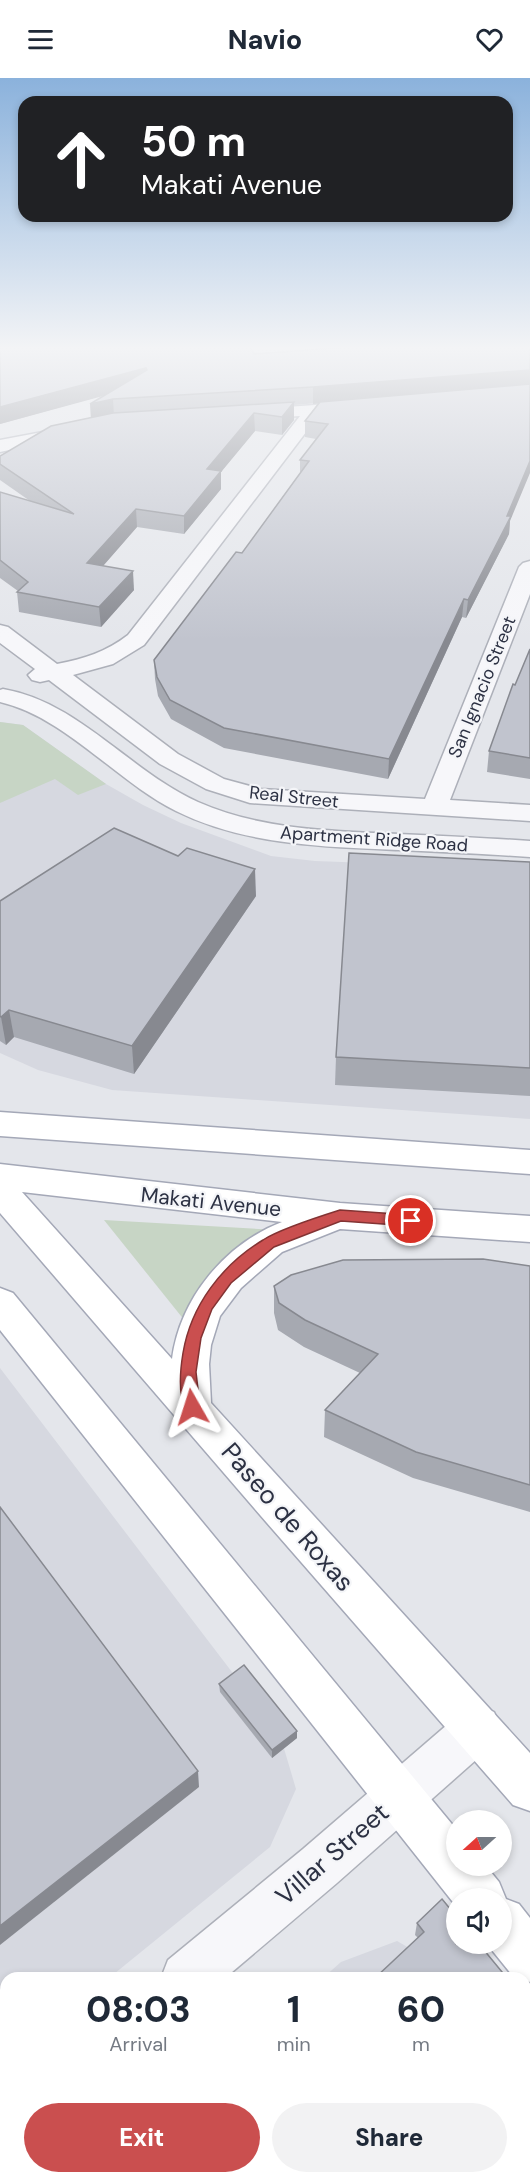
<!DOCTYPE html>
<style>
body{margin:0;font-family:"DM Sans",sans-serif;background:#f2f2f3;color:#1f2937;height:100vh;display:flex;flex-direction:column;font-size:22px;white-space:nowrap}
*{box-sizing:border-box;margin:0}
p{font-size:20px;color:#747a83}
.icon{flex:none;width:33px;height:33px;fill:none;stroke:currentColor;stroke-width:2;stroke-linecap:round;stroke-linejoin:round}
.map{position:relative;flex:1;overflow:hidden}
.details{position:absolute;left:0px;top:1894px;width:531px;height:212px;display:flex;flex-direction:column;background:#fff;border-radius:18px 18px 0 0;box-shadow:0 3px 9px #0003}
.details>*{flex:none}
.banner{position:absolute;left:18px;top:18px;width:495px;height:126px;border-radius:18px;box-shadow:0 3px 9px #0003;background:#202124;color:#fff;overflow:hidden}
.needle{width:39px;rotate:249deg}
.tools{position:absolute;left:446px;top:1732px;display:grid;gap:12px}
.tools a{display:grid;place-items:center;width:66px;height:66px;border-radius:50%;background:#fff;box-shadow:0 3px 9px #0003;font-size:30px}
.pin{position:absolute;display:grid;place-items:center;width:51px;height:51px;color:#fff;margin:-26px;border:3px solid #fff;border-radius:50%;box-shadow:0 2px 6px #0007}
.me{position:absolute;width:66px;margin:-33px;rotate:354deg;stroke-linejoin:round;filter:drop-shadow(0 0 4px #0008)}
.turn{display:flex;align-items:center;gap:21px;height:126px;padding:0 24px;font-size:27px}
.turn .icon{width:78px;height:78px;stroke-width:2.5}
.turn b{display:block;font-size:42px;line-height:51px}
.eta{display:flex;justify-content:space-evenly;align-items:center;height:102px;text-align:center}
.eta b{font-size:36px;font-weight:800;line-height:42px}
.action{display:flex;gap:12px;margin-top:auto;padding:12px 24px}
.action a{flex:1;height:69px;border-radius:36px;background:#ca4f4f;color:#fff;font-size:24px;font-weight:800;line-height:69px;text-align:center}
.action a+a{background:#f2f2f3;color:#1f2937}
header{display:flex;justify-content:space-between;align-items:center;height:78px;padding:0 24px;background:#fff;font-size:27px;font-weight:800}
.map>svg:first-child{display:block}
.built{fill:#d6d8e0}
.green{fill:#c7d5c5}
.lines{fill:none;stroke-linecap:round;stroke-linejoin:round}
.stream{fill:#a1aeca;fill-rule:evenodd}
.minor-casing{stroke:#adb0b9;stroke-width:3}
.major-casing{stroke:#a4a8b7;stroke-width:3}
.minor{fill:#f7f7fa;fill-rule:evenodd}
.major{fill:#fff;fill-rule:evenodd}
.wall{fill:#a6a9b1}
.shaded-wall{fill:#878990}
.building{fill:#c1c4ce;stroke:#878990;stroke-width:1.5}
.route{fill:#ca4f4f;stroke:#833333;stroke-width:1.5}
.labels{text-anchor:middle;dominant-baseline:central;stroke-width:4.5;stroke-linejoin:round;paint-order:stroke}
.far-street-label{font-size:18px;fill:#2c3143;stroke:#f4f5f8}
.street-label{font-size:21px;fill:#2c3143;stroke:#f4f5f8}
.near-street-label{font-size:26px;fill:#2c3143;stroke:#f4f5f8}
</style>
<header><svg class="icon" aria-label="menu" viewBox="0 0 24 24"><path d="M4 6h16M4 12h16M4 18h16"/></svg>Navio<svg class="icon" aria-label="heart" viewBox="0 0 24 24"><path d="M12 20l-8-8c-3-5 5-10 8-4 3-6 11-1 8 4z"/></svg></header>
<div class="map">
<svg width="530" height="2105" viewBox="0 0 530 2105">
<rect width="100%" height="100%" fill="#e4e6eb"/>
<g class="built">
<polygon points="0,644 23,647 106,706 143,727 181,745 271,778 315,783 530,791 530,1041 112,1012 38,992 0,975"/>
<polygon points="0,1290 280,1657 296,1711 270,1769 109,1900 6,1900 6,1984 0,1989"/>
<polygon points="397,1863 461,1900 323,1900 341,1884"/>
<polygon points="525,1980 530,1987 530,2105 84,2105 90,2100 525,2100"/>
</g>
<g class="green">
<polygon points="0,644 23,647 106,706 78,717 55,701 0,725"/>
<polygon points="104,1142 277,1152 185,1243"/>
</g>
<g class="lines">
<polygon class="stream" points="275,267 237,272 234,270 247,267"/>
<g class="minor-casing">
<g id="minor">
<path d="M358 324 364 325 367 329 364 333 319 337 144 567 113 586 73 597 178 676 224 701 261 711 425 721 519 489 523 485 530 483V516L450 722 530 727V743L250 725 206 711 160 686 49 602 40 604 32 602 28 597 35 591 0 565V547L8 549 57 586C84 581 106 574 128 557L300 338 248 341 242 340 239 336 242 332Z"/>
<polygon points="69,349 75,350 78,354 75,358 0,374 0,362"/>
<path d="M3 611C79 624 129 693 198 724 261 752 331 753 398 756 442 758 486 760 530 763V779C486 776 442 774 399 772 324 769 244 767 176 733 116 703 65 639 0 624V612Z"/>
<polygon points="478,1627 494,1634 501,1650 494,1666 337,1805 225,1900 161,1900 168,1882 303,1771 462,1634"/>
<polygon points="6,2024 6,2081 0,2083 0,2026"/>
</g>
</g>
<g class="major-casing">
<g id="major">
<polygon points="0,1034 530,1072 530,1096 0,1058"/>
<path d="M0 1086 340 1125 530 1138V1164L340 1151 282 1174 241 1210 220 1238 211 1267 209 1286 211 1325 530 1675V1733L513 1727 267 1445 0 1135ZM22 1114 282 1144C225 1166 180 1220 172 1281Z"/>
<polygon points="0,1210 13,1215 456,1751 456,1788 486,1788 499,1804 506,1821 519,1826 530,1840 530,1904 512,1897 487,1866 501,1866 501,1821 456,1821 456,1828 0,1252"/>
</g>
</g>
<use href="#minor" class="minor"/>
<use href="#major" class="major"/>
</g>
<g class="wall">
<polygon points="0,267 254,276 375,267 510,443 509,456 466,540 462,539 388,701 224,670 171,641 158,618 155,601 154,582 242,475 300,395 300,382 316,361 305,359 305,343 318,325 294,327 294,342 282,357 255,353 221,394 221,411 184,456 137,449 103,488 134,512 101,549 19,534 17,514 18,513 0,500 0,414 30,423 0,402 0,378 91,339 104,317 0,346"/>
<polygon points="530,571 530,701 487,694 489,673"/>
<polygon points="530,784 530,1018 335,1007 336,979"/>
<polygon points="256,818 134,996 14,959 6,967 0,963 0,823"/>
<polygon points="530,1188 530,1434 413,1400 324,1359 325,1332 360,1295 304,1269 278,1252 274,1235 274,1208"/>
<polygon points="219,1606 297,1653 297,1660 272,1680 220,1614"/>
<polygon points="456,1838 418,1860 415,1857 417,1845"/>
</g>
<g class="shaded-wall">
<polygon points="146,290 147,306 0,346 0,329"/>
<polygon points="530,292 530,308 313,326 313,309"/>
<polygon points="113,321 114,338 91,342 90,326"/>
<polygon points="294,324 294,342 282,357 282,339"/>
<polygon points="254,335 255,353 221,394 221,411 184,456 184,438 207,391"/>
<polygon points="530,383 530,395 510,443 509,456 466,540 468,522 507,438"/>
<polygon points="136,431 137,449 89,504 87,485"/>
<polygon points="133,493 134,512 101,549 99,529"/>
<polygon points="464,521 462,539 388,701 389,681"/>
<polygon points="255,791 256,818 134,996 132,968"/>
<polygon points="9,932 14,959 6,967 1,939"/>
<polygon points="297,1653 297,1660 272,1680 272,1672"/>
<polygon points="198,1693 199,1709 0,1867 0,1848"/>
</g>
<g class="building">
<polygon points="0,267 247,267 251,269 254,276 375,267 530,267 530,292 313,309 113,321 90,326 147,292 146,290 0,329"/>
<polygon points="530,306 530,383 507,438 511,438 468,522 464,521 389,681 224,650 170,622 157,599 154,582 236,474 242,475 309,383 300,382 328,346 305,343 320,324"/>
<polygon points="294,324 282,339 254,335 207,391 221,393 184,438 136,431 87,485 133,493 99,529 17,514 28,504 0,482 0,414 74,436 0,386 0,378 51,348 113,335"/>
<polygon points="530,571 530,680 489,673 513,606 515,607"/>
<polygon points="114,750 178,778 187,770 255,791 132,968 9,932 1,939 0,938 0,823"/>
<polygon points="349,775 530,784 530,990 336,979"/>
<polygon points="483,1181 530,1188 530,1407 416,1374 325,1332 378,1276 305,1242 279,1225 274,1208 291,1197 343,1182"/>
<polygon points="0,1429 198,1693 0,1848"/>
<polygon points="244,1587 297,1653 272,1672 219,1606"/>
<polygon points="442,1821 456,1838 456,1866 479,1866 507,1900 375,1900 424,1854 417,1845"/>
<polygon points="525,2026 530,2032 530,2105 159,2105 165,2100 525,2100"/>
</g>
<linearGradient id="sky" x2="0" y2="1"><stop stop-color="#8bb2dc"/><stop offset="0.48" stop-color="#f3f4f6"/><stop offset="1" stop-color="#f3f4f6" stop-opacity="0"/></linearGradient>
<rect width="530" height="562" fill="url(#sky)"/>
<path class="route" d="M340 1132 411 1137 416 1139 419 1143 416 1146 411 1148 341 1143 274 1169 231 1205 212 1231 201 1260 196 1294 200 1329 197 1334 192 1336 186 1334C178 1317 180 1293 183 1275 191 1227 222 1187 263 1162 278 1152 321 1138 340 1132Z"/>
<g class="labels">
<g class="far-street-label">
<text transform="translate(482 609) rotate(-68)">San Ignacio Street</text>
<text transform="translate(294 719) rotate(6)">Real Street</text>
<text transform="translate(374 761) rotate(4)">Apartment Ridge Road</text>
</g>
<g class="street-label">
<text transform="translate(211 1124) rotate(6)">Makati Avenue</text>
</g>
<g class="near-street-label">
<text transform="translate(288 1439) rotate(49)">Paseo de Roxas</text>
<text transform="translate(332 1776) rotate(-41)">Villar Street</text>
</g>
</g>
</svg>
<div class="tools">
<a><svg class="needle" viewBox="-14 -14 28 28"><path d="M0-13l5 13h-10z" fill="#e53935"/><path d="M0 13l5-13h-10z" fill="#747a83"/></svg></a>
<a><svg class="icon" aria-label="sound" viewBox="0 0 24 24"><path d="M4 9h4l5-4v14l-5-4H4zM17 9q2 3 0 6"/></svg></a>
</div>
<div class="pin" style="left:411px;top:1143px;background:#d93025"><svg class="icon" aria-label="arrive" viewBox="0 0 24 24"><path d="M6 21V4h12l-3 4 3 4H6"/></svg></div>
<svg class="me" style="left:192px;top:1329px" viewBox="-20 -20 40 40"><path d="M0-17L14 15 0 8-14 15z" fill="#ca4f4f" stroke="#fff" stroke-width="4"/></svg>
<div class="banner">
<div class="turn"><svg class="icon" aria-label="ahead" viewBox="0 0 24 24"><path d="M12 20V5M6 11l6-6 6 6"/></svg><div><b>50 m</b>Makati Avenue</div></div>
</div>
<section class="details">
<div class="eta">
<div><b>08:03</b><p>Arrival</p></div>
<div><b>1</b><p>min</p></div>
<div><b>60</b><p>m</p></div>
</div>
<div class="action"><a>Exit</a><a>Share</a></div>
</section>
</div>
